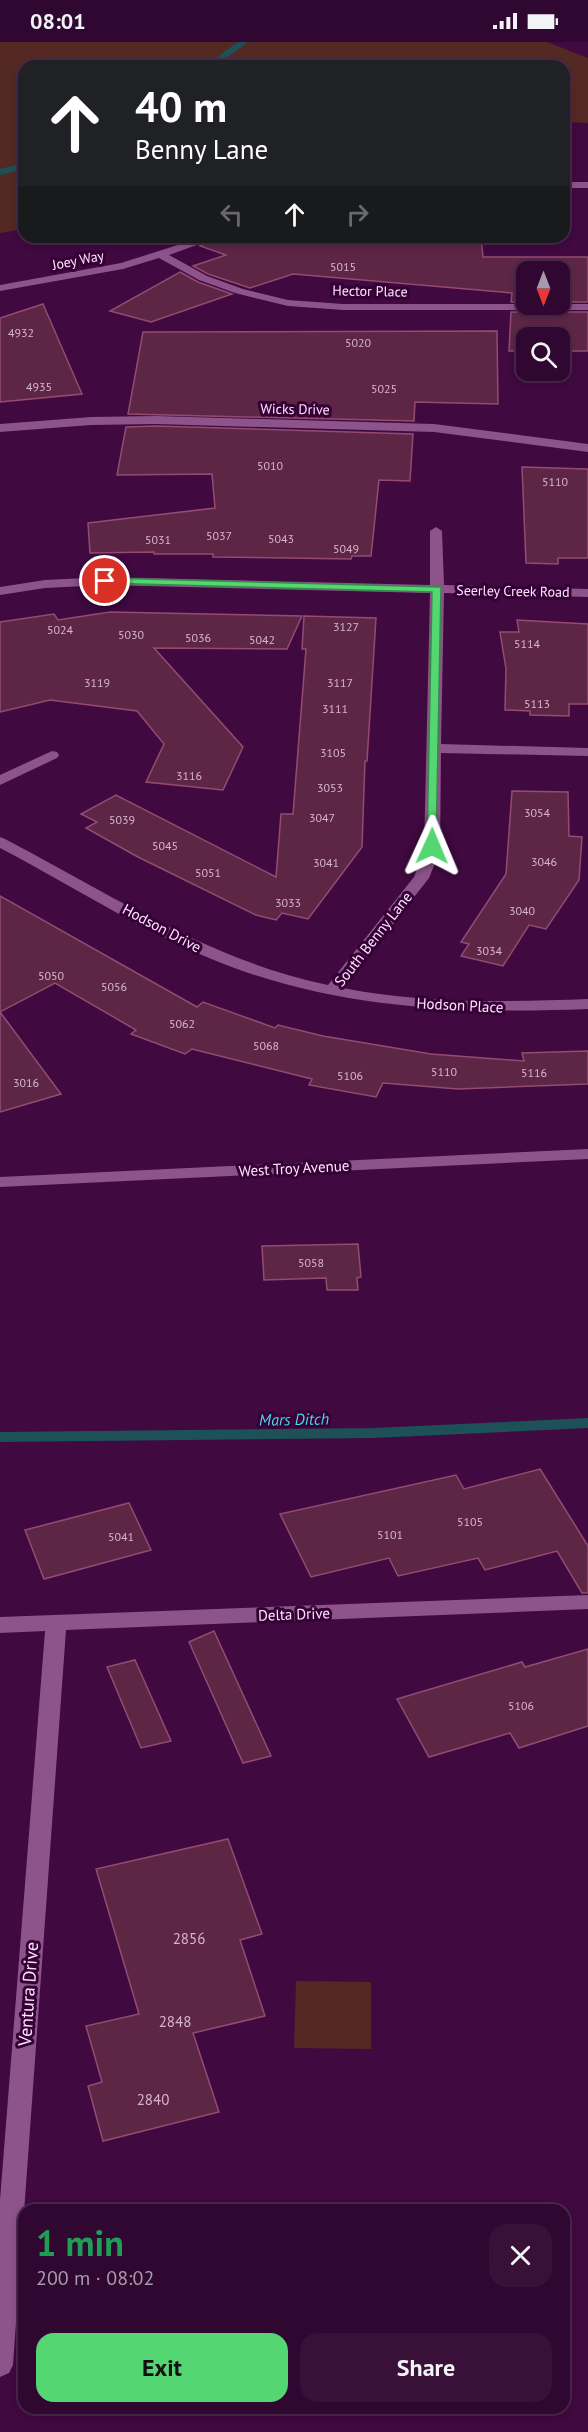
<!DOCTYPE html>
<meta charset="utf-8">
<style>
body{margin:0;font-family:"PT Sans",sans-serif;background:#381038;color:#f1f3f6;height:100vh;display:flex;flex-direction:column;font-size:22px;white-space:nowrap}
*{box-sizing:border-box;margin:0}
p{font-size:20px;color:#a899ab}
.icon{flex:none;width:33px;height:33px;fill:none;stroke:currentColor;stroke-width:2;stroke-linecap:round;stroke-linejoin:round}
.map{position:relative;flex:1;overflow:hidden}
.details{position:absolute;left:18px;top:2162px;width:552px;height:210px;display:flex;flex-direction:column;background:#300730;border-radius:18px;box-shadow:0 3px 9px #0003,0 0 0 2px #4b284c}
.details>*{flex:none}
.guide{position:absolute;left:18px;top:18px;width:552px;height:183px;border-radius:18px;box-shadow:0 3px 9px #0003,0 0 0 2px #4b284c;background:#202124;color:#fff;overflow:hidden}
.needle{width:39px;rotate:180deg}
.controls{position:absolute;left:516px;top:219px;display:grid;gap:12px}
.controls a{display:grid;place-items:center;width:54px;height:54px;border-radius:12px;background:#300730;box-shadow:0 3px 9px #0003,0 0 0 2px #4b284c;font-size:30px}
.pin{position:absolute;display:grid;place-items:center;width:51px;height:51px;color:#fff;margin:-26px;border:3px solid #fff;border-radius:50%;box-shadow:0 2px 6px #0007}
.me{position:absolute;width:66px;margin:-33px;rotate:1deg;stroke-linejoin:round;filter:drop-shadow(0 0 4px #0008)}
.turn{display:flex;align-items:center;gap:21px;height:126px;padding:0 18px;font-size:27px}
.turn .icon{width:78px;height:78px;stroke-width:2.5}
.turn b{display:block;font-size:42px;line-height:51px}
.lanes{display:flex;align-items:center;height:57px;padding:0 18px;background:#0003;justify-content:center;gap:30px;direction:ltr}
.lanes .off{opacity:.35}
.round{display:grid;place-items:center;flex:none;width:63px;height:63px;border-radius:18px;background:#381038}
.overview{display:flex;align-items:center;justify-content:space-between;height:102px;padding:0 18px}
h1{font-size:36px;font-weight:700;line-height:45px;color:#1e9e55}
.action{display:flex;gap:12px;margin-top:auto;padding:12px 18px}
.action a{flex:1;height:69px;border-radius:18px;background:#54d672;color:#111;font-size:24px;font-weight:700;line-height:69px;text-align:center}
.action a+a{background:#381038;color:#f1f3f6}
.status{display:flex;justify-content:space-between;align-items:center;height:42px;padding:0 30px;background:#300730;direction:ltr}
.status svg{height:16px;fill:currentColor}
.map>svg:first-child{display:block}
.green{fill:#542924}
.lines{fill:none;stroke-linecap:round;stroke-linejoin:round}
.stream-far1{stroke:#1d5057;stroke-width:6}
.stream{stroke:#1d5057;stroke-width:10}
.building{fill:#5e2645;stroke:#944b72;stroke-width:1.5}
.minor{fill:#8d538b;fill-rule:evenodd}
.route{fill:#54d672;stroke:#378b4a;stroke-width:1.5}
.labels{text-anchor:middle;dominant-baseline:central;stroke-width:6;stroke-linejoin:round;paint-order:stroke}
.number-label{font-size:12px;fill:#d7b4cf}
.far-street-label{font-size:14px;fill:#ffe4fd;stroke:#350036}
.street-label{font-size:15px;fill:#ffe4fd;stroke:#350036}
.near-number-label{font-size:15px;fill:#d7b4cf}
.water-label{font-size:16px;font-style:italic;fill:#4ad8eb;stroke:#350036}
.near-street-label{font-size:18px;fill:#ffe4fd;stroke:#350036}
</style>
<div class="status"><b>08:01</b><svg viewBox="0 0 49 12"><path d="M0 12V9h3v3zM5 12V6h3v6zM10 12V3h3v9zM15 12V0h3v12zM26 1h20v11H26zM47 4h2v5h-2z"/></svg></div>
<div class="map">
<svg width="588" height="2390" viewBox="0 0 588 2390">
<rect width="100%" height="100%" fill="#400940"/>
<g class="green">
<polygon points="0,0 547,0 588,16 588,81 564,80 564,24 24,24 24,187 0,191"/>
<polygon points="296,1939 371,1940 371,2007 294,2006"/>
</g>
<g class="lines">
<g class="stream-far1">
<polyline points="210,24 243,0"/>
<polyline points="0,130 24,124"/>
</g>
<polyline class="stream" points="0,1395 374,1391 588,1381"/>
</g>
<g class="building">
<polygon points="221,195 481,195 483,215 588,215 588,260 560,260 560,230 526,230 526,260 511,260 512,251 293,232 250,246 208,232 193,224 226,213 200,204"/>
<polygon points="180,230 198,240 232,252 151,280 110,269"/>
<polygon points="43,262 82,352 0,360 0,276"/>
<polygon points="511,270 588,270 588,309 560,309 560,296 526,296 526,309 509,309"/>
<polygon points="497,289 498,362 415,360 414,379 128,372 143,290"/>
<polygon points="156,384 413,392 410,439 379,438 371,514 352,514 351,517 213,515 213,512 154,512 154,510 90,511 88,481 215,466 212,432 117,433 126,385"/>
<polygon points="522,425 588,427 588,516 558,516 558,522 526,521"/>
<polygon points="110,570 302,574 287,607 154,606 243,705 223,748 146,740 164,702 137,669 50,658 0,670 0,580 54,572 58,578"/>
<polygon points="304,574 376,576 367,719 365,719 362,805 308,877 282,871 276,878 256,873 138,815 86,786 97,780 81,772 116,753 276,835 281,772 293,772 306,607 302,607"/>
<polygon points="517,578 588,582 588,662 569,662 569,674 530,673 530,669 505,668 506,627 500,590 519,590"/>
<polygon points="512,749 568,750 569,794 582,795 579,838 546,887 529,883 503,924 461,914 469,902 461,900 506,832"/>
<polygon points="0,854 197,965 203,960 275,986 278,983 323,994 431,1012 524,1019 522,1011 588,1009 588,1042 458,1047 383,1041 376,1055 309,1043 312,1037 192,1007 185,1012 131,992 136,988 55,941 0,970"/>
<polygon points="0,970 61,1052 0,1070"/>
<polygon points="358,1202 361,1235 357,1236 358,1248 327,1248 326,1236 264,1238 262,1204"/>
<polygon points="540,1427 588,1504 588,1551 582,1551 557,1509 485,1528 478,1516 398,1534 389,1516 311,1535 280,1472 456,1433 464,1447"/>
<polygon points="129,1461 151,1508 44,1537 25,1488"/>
<polygon points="214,1589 271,1714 243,1721 189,1600"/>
<polygon points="588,1607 588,1684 519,1706 510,1691 429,1715 397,1657 522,1620 525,1625"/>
<polygon points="135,1618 171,1699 141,1706 107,1625"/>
<polygon points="228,1797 262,1892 240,1898 265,1974 193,1991 219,2070 103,2099 88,2044 102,2040 86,1984 139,1972 96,1827"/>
</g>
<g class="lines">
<g class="minor">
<rect x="564" y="140" width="24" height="6"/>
<polygon points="203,195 219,195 169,213 207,234 243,247 288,258 343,262 588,262 588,268 343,268 288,264 235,251 199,238 159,216 123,227 0,249 0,243 121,221"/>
<polygon points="156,374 434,382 588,402 588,410 434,390 156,382 91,383 0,390 0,382 91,375"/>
<path d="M436 485 442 489 444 543 588 547V555L444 551 441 702 588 706V714L441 711 440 809 429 836 343 946C423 962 506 960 588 957V967C459 972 330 967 209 916 137 886 69 842 0 806V795L5 797C110 852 211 919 328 943L414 835 424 809 430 551 105 543 45 546 0 553V545L45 538 105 535 430 543V489Z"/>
<polygon points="52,709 57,710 59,713 57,716 0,743 0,733"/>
<polygon points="588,1107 588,1117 0,1145 0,1135"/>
<polygon points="588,1553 588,1567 66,1588 13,2323 9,2331 0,2335 0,2158 45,1589 0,1591 0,1575"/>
</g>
</g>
<polygon class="route" points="105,536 441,545 436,806 428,806 427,804 432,550 102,541 102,537"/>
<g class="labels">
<g class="number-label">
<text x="343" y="224">5015</text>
<text x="21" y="290">4932</text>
<text x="358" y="300">5020</text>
<text x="39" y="344">4935</text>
<text x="384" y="346">5025</text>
<text x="270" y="423">5010</text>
<text x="555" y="439">5110</text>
<text x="219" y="493">5037</text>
<text x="281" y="496">5043</text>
<text x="158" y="497">5031</text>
<text x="346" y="506">5049</text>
<text x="346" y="584">3127</text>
<text x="60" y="587">5024</text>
<text x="131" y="592">5030</text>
<text x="198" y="595">5036</text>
<text x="262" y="597">5042</text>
<text x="527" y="601">5114</text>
<text x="97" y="640">3119</text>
<text x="340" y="640">3117</text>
<text x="537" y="661">5113</text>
<text x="335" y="666">3111</text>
<text x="333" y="710">3105</text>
<text x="189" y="733">3116</text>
<text x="330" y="745">3053</text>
<text x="537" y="770">3054</text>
<text x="322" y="775">3047</text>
<text x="122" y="777">5039</text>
<text x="165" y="803">5045</text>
<text x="544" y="819">3046</text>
<text x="326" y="820">3041</text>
<text x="208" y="830">5051</text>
<text x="288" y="860">3033</text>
<text x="522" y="868">3040</text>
<text x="489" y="908">3034</text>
<text x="51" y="933">5050</text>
<text x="114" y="944">5056</text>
<text x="182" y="981">5062</text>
<text x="266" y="1003">5068</text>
<text x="444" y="1029">5110</text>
<text x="534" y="1030">5116</text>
<text x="350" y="1033">5106</text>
<text x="26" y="1040">3016</text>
<text x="311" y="1220">5058</text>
<text x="470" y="1479">5105</text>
<text x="390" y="1492">5101</text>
<text x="121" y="1494">5041</text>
<text x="521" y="1663">5106</text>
</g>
<g class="far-street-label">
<text transform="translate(78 218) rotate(-11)">Joey Way</text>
<text transform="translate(370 249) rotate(1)">Hector Place</text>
<text transform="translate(295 367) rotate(1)">Wicks Drive</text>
<text transform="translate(513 549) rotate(1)">Seerley Creek Road</text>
</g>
<g class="street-label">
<text transform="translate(162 886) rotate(28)">Hodson Drive</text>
<text transform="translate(373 897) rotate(-52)">South Benny Lane</text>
<text transform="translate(460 963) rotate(3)">Hodson Place</text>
<text transform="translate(294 1126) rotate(-3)">West Troy Avenue</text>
<text transform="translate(294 1572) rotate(-2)">Delta Drive</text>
</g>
<g class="near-number-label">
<text x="189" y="1896">2856</text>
<text x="175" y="1979">2848</text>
<text x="153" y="2057">2840</text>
</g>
<g class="water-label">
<text transform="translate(294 1377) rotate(-1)">Mars Ditch</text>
</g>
<g class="near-street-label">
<text transform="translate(28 1952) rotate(-86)">Ventura Drive</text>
</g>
</g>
</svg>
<div class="controls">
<a><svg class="needle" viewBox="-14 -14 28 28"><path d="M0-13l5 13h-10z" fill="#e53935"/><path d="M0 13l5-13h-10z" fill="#a899ab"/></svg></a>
<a><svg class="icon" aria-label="search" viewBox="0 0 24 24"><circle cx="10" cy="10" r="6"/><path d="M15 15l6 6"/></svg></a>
</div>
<div class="pin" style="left:105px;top:539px;background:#d93025"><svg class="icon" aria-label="arrive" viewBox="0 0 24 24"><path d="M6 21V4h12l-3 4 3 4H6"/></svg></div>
<svg class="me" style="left:432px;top:804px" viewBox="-20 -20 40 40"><path d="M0-17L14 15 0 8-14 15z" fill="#54d672" stroke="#fff" stroke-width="4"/></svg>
<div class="guide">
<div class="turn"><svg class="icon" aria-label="ahead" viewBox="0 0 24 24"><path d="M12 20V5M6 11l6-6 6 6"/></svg><div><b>40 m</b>Benny Lane</div></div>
<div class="lanes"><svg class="icon off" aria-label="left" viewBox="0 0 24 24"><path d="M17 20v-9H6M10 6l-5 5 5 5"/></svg><svg class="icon" aria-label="ahead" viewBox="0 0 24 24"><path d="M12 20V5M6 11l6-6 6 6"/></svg><svg class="icon off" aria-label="right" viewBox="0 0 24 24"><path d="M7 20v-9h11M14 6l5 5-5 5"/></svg></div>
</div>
<section class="details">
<div class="overview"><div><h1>1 min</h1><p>200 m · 08:02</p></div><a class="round"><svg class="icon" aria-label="close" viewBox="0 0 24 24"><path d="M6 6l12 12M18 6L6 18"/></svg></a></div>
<div class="action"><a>Exit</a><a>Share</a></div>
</section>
</div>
